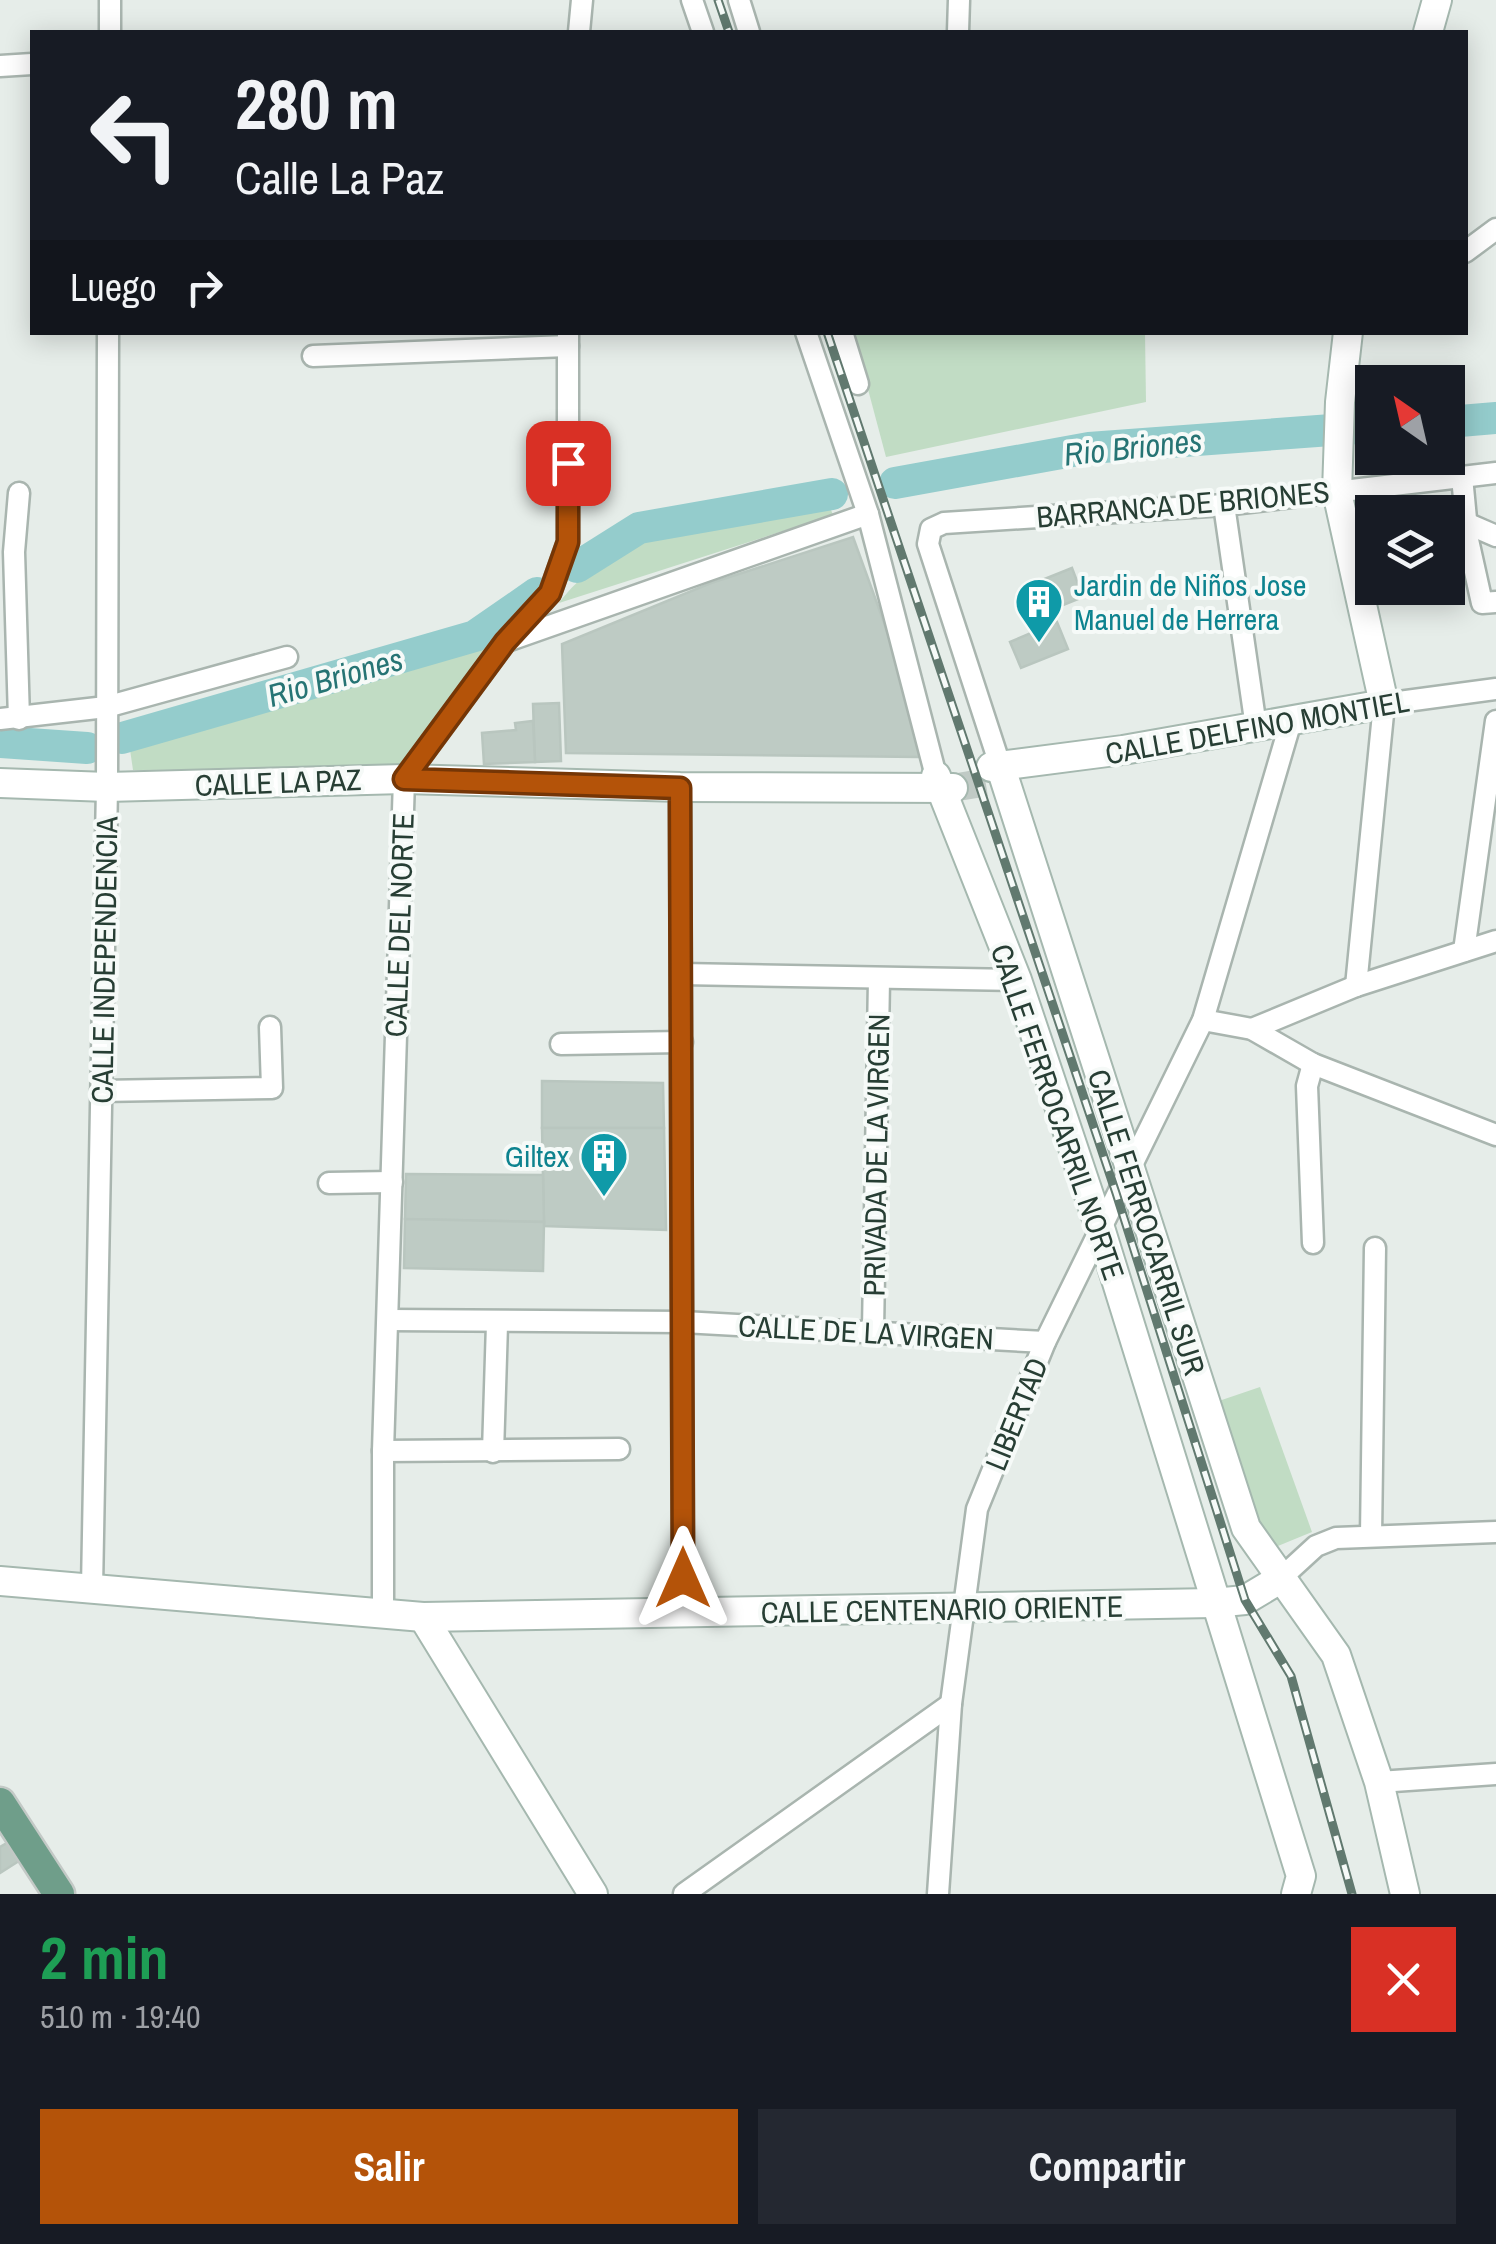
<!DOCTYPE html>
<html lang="es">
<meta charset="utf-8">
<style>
body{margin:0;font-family:"Archivo Narrow",sans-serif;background:#242831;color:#f1f3f6;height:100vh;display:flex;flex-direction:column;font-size:38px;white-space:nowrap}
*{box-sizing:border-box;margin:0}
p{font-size:32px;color:#9ea1a6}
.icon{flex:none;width:55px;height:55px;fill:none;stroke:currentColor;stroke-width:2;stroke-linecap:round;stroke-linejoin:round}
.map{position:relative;height:1894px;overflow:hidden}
.panel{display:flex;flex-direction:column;background:#171b24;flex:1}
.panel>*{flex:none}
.top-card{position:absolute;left:30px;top:30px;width:1438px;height:305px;border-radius:0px;box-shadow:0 5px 25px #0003;background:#171b24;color:#f1f3f6;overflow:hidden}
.needle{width:65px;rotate:326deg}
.controls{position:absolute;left:1355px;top:365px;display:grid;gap:20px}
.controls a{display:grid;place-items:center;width:110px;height:110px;border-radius:0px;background:#171b24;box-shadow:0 5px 25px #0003;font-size:50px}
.pin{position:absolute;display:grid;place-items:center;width:85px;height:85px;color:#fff;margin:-42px;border-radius:20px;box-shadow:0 5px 15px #0006}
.me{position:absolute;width:110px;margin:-55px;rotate:0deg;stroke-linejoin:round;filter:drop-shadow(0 0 8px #0008)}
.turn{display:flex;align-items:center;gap:35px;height:210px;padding:0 40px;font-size:45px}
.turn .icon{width:130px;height:130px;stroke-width:2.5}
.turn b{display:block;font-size:70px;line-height:85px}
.then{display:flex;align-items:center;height:95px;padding:0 40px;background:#0003;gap:20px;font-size:38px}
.round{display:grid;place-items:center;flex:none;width:105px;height:105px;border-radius:0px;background:#242831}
.head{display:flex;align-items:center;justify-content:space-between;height:170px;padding:0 40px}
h1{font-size:60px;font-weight:800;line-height:75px;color:#1e9e55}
.action{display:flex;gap:20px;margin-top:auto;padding:20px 40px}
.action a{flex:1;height:115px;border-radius:0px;background:#b45309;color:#fff;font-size:40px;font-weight:800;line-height:115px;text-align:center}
.action a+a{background:#242831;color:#f1f3f6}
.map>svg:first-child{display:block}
.green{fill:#c1dcc4}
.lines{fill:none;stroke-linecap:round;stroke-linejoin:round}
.river{stroke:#94cccc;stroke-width:32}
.building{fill:#becbc4;stroke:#b9c6bf;stroke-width:2.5}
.secondary-tunnel{stroke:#c0cac5;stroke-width:28;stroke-dasharray:28 14;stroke-linecap:butt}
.street-casing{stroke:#a9b5af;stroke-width:25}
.secondary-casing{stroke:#a5b8af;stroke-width:32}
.primary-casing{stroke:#c3c9c6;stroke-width:35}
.street{stroke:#fff;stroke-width:20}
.secondary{stroke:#fff;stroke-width:28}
.primary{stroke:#6f9e8a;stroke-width:30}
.rail-casing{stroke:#61796f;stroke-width:9}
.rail{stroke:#f6faf8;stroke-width:5;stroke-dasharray:15;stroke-linecap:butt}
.route-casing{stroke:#753606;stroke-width:25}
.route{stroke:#b45309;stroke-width:18}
.labels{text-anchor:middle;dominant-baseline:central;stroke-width:8;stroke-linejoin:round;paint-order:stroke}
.street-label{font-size:30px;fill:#273e34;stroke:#f6faf8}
.culture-label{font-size:30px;fill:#0d838f;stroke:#f6faf8;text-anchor:start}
.water-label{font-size:32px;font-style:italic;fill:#267474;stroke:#f6faf8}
</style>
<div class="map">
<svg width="1496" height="1894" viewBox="0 0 1496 1894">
<rect width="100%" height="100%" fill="#e6ede9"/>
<g class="green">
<polygon points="853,333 1145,333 1146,402 886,457"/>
<path d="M828 502 833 515 559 603C617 525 738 521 828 502Z"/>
<polygon points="496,633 397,769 133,770 128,736"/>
<polygon points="1260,1387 1312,1532 1263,1552 1210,1404"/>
</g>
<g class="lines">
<g class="river">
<polyline points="1448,422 1496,418"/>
<polyline points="895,483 1089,448 1372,427"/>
<polyline points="577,567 639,528 832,494"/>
<polyline points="122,738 475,636 537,593"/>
<polyline points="0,742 87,748"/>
</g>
</g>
<g class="building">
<polygon points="853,537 928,744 918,757 566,753 562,644 711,583"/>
<polygon points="1072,568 1083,597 1048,611 1037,582"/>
<polygon points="1057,622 1068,649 1021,668 1010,642"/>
<polygon points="559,703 561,761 535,762 533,704"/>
<polygon points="533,721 535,762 484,764 482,733 516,730 515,723"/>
<polygon points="542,1081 663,1083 664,1128 542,1128"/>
<polygon points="542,1128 664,1128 666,1230 544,1226"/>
<polygon points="406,1174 543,1175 544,1222 405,1219"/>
<polygon points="405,1219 544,1222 543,1271 404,1268"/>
<polygon points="7,1843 19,1861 0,1873 0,1847"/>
</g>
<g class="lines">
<polyline class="secondary-tunnel" points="958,787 994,781"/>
<g class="street-casing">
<g id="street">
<polyline points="692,0 703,32"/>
<polyline points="739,0 749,32"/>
<polyline points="110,32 110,0"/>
<polyline points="579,32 582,0"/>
<polyline points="958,32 959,0"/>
<polyline points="0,66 32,64"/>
<polyline points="1465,252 1496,229"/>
<polyline points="806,332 868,514 936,776"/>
<polyline points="842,332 858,384"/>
<polyline points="313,356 568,346"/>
<polyline points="1462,477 1468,540 1482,603 1496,602"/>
<polyline points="1224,505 1256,727"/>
<polyline points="1466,523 1496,536"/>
<polyline points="507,641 868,514"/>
<polyline points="0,719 106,707 287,657"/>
<polyline points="19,719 14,552 19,493"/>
<polyline points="1000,765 928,544 931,529 944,523 1224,505 1496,473"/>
<polyline points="680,787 683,1614"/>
<polyline points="1464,951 1496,721"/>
<polyline points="681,974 1017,980"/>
<polyline points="1356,986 1384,704 1496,689"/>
<polyline points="1203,1020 1252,1029 1313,1064 1496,1135"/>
<polyline points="1252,1029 1356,986 1496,941"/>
<polyline points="561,1044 682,1042"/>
<polyline points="1313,1064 1307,1086 1313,1243"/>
<polyline points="101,1091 272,1088 270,1027"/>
<polyline points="329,1183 392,1182"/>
<polyline points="388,1320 683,1322 1045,1342"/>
<polyline points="873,1331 879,979"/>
<polyline points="383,1451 619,1449"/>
<polyline points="493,1452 497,1324"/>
<polyline points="1371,1536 1375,1248"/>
<polyline points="1280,1579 1316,1546 1336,1538 1496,1532"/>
<polyline points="92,1588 107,787 108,332"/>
<polyline points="383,1611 383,1451 404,779 505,642 550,593 568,542 568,332"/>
<polyline points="1379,1782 1496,1774"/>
<polyline points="684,1894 951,1704"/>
<polyline points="938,1894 951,1704 977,1509 1045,1342 1203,1020 1291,721"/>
</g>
</g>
<g class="secondary-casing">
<g id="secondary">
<polyline points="1428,32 1437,0"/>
<polyline points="1000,765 1246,1528 1336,1655 1379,1782 1405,1894"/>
<polyline points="991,767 1123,750 1384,704 1337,492 1340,402 1348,332"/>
<polyline points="936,776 1017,980 1101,1231 1301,1876 1296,1894"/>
<polyline points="0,783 107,787 404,779 680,787 953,788"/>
<polyline points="0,1581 423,1617 1214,1603 1245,1600 1280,1579"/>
<polyline points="423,1617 593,1894"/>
</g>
</g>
<g class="primary-casing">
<polyline id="primary" points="0,1803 59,1894"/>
</g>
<use href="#street" class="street"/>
<use href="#secondary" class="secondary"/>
<use href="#primary" class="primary"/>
<g class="rail-casing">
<g id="rail">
<polyline points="718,0 729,32"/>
<polyline points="827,332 1116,1193 1245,1600 1291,1676 1352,1894"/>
</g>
</g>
<use href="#rail" class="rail"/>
</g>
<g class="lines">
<g class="route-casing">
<polyline id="route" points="568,463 568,542 550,593 505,642 404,779 680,788 683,1578"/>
</g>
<use href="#route" class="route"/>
</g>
<defs>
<g id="building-pin" transform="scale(2.5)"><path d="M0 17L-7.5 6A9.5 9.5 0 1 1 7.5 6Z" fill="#0f9aa8" stroke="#f6faf8"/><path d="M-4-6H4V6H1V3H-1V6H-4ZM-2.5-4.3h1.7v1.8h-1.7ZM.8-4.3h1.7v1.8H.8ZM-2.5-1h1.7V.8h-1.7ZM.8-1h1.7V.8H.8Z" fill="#fff"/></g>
</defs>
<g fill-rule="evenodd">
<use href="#building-pin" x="1039" y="602"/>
<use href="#building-pin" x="604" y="1156"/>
</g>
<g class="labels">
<g class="street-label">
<text transform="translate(1183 504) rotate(-5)">BARRANCA DE BRIONES</text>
<text transform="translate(1257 727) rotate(-10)">CALLE DELFINO MONTIEL</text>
<text transform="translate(278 782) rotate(-2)">CALLE LA PAZ</text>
<text transform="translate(399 925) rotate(-88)">CALLE DEL NORTE</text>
<text transform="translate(104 960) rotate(-89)">CALLE INDEPENDENCIA</text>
<text transform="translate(1058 1112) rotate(71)">CALLE FERROCARRIL NORTE</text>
<text transform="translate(876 1155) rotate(-89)">PRIVADA DE LA VIRGEN</text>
<text transform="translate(1147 1222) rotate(72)">CALLE FERROCARRIL SUR</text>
<text transform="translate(866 1332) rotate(3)">CALLE DE LA VIRGEN</text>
<text transform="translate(1016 1414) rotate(-68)">LIBERTAD</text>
<text transform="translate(942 1609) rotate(-1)">CALLE CENTENARIO ORIENTE</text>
</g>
<g class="culture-label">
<text x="1074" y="585">Jardin de Niños Jose<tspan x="1074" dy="34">Manuel de Herrera</tspan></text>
<text x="569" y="1156" text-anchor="end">Giltex</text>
</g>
<g class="water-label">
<text transform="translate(1133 447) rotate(-6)">Rio Briones</text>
<text transform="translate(335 677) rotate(-16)">Rio Briones</text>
</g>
</g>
</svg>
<div class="controls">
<a><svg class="needle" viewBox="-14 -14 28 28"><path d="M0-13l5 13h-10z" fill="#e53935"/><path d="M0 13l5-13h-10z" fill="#9ea1a6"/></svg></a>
<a><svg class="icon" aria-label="layers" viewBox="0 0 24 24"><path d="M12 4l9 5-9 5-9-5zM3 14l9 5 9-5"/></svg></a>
</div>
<div class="pin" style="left:568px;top:463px;background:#d93025"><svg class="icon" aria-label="arrive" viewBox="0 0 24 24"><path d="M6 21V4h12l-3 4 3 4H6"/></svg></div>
<svg class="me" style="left:683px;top:1578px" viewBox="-20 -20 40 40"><path d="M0-17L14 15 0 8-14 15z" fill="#b45309" stroke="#fff" stroke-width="4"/></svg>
<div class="top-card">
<div class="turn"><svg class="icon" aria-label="left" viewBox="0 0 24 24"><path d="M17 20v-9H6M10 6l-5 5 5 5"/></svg><div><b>280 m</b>Calle La Paz</div></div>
<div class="then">Luego<svg class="icon" aria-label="right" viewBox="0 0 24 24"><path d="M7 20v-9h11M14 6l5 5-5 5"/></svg></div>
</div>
</div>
<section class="panel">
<div class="head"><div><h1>2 min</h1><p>510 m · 19:40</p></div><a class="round" style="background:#d93025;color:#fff"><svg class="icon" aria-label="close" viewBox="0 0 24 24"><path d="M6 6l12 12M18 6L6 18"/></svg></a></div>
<div class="action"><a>Salir</a><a>Compartir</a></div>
</section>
